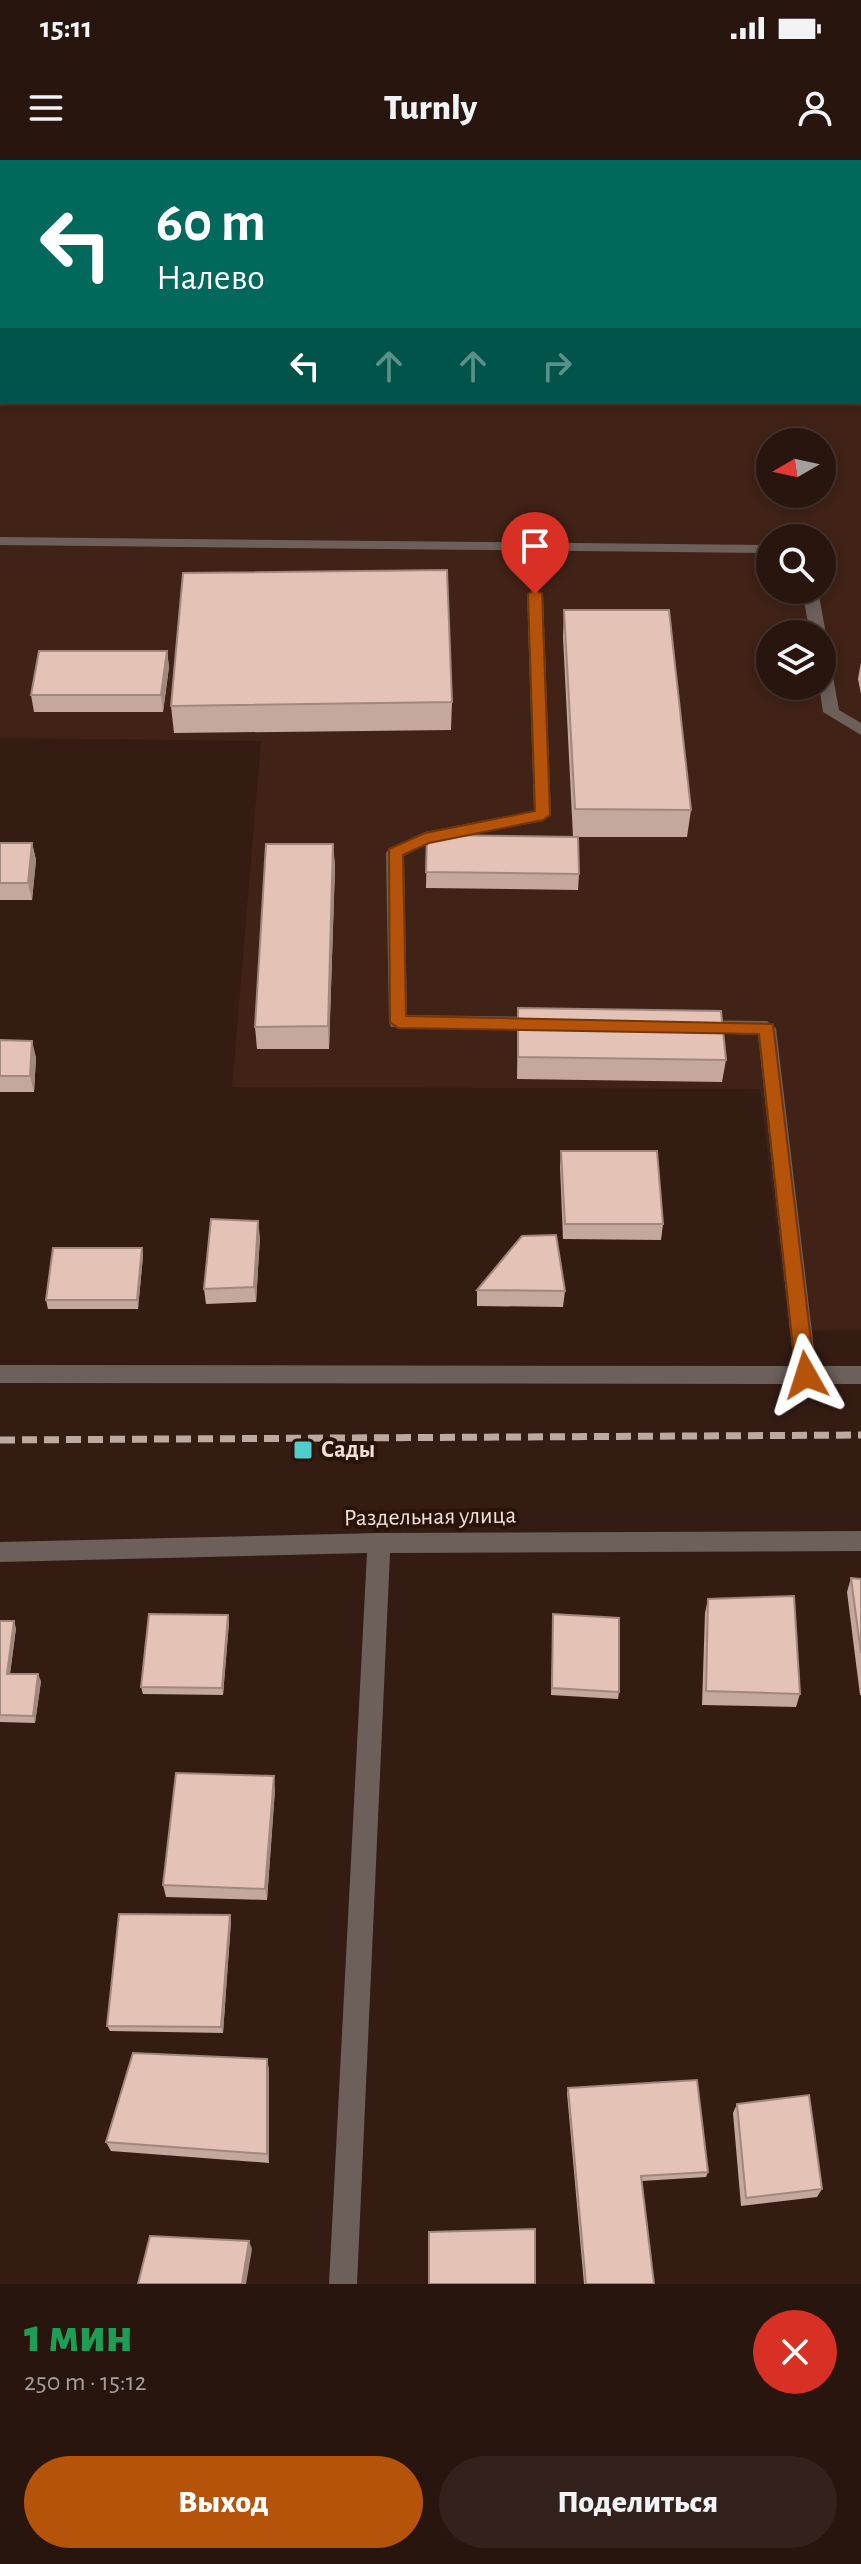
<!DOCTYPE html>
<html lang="ru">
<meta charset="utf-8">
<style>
body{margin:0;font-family:"Alegreya Sans",sans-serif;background:#33221c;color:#f1f3f6;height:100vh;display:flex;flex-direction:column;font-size:30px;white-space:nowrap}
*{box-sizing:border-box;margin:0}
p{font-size:26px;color:#a49f9e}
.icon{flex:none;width:44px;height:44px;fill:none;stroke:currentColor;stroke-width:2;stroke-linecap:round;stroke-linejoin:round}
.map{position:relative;height:2124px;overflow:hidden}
.panel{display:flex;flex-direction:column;background:#27150e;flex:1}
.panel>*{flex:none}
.top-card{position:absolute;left:0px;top:0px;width:862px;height:244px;box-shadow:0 4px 12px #0003,0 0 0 2px #43342e;background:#00695c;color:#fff;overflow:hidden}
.needle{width:52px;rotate:261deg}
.tools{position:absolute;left:756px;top:268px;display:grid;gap:16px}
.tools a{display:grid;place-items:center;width:80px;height:80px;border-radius:50%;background:#27150e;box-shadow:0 4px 12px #0003,0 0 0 2px #43342e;font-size:40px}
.pin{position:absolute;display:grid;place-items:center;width:68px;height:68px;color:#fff;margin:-82px -34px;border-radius:50% 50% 50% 0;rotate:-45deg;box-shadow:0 0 8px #0007}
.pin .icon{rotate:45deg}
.me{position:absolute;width:88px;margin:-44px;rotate:354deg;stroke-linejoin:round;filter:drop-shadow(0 0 6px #0008)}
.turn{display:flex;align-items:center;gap:28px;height:168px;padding:0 24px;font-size:36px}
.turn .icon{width:104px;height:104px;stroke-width:2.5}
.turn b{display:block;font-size:56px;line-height:68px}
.lanes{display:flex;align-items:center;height:76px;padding:0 24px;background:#0003;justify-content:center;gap:40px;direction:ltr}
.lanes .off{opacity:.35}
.round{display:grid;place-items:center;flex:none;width:84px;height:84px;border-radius:42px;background:#33221c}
.headline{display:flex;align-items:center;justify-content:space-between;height:136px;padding:0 24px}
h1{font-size:48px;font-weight:800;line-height:60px;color:#1e9e55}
.primary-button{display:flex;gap:16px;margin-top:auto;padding:16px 24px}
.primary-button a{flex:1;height:92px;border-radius:48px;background:#b45309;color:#fff;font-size:32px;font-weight:800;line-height:92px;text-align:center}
.primary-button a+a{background:#33221c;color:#f1f3f6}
.status{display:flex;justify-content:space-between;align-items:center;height:56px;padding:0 40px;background:#27150e;direction:ltr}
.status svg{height:22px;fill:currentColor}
header{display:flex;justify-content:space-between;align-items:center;height:104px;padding:0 24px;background:#27150e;font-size:36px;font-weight:800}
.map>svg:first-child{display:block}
.built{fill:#402216;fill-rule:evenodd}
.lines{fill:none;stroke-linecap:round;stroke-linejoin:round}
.minor{fill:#6d605b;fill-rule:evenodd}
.rail{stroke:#bda9a2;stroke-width:7;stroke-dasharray:15 7;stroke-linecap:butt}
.wall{fill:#c4a79d}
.shaded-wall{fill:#a0887f}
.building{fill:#e4c2b6;stroke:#a0887f;stroke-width:2}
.route{fill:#b45309;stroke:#753606;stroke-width:2}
.poi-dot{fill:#52cdce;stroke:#2a1309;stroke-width:3}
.labels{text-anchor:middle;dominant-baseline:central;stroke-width:8;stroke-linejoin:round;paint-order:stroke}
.poi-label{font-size:24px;font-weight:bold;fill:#f1dfd9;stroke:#2a1309;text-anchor:start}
.street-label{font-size:24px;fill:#f1dfd9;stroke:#2a1309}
</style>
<div class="status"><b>15:11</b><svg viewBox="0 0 49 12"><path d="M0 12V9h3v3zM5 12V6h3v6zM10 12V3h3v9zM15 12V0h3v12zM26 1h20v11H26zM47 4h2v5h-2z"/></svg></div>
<header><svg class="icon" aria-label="menu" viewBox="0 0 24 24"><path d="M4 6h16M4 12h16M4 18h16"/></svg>Turnly<svg class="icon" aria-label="person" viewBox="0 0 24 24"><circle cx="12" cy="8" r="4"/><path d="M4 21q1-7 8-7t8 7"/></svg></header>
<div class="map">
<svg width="861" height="2124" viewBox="0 0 861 2124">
<rect width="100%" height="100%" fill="#341c13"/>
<path class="built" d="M0 0H861V1170L789 1171 760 929 232 927 261 581 0 578ZM2 2H860V242H2ZM770 282H822V334H770ZM770 378H822V430H770ZM770 474H822V526H770Z"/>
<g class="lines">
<g class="minor">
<polygon points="2,7 2,21 0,22 0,8"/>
<polygon points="0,377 770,385 770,393 0,385"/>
<polygon points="535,429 543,434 551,655 543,661 429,683 404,696 407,855 544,857 553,864 544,871 391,867 389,862 386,693 389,689 425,672 534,651 527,434"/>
<polygon points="802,430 818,430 826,474 824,477 822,474 810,474"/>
<polygon points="822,495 830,500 839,550 861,563 861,575 823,552 819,526 822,526"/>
<polygon points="696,860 767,861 776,868 816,1206 861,1206 861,1224 0,1223 0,1205 794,1206 758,875 689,872 687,867 689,862"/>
<polygon points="861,1371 861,1391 390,1393 357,2124 329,2124 367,1393 0,1402 0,1382 379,1373"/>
</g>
<polyline class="rail" points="0,1280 861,1275"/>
</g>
<g class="wall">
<polygon points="653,0 742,0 742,2 654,2"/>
<polygon points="564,450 691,650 687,677 578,677 579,714 578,730 426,728 427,675 573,677 563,477"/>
<polygon points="167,491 169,507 163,552 34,552 31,535"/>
<polygon points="861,502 861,534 858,519"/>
<polygon points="452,542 451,570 174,573 171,546"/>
<polygon points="0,683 32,683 36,700 32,740 0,740"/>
<polygon points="333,684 335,707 329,889 257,889 255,867"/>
<polygon points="518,848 726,900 722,922 517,919"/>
<polygon points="0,880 36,897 34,932 0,932"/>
<polygon points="561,991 663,1064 661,1080 563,1079 560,1007"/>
<polygon points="260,1077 256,1142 206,1144 204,1129"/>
<polygon points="142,1088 143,1096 138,1149 48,1149 46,1140"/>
<polygon points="477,1130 565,1131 563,1147 477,1146"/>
<polygon points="851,1418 861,1419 861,1535 860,1535 847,1432"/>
<polygon points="708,1439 800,1534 796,1547 702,1545 705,1453"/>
<polygon points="228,1455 229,1462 223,1535 143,1534 141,1527"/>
<polygon points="0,1461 16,1468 10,1514 41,1521 35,1563 0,1562"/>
<polygon points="553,1461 619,1532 618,1539 551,1535"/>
<polygon points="275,1629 267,1740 166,1737 163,1725"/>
<polygon points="231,1761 223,1873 110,1871 107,1866"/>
<polygon points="269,1909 269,2003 111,1991 106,1982"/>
<polygon points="568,1928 708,2012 706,2017 642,2021 654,2124 584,2124 567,1933"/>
<polygon points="737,1944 822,2029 817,2037 741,2046 733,1953"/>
</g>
<g class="shaded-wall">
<polygon points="167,491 169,507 163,552 161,535"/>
<polygon points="32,683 36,700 32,740 28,723"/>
<polygon points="333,684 335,707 329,889 328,866"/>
<polygon points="32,881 36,897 34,932 30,916"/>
<polygon points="258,1061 260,1077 256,1142 254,1127"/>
<polygon points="142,1088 143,1096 138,1149 137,1140"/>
<polygon points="228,1455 229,1462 223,1535 222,1528"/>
<polygon points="14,1461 16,1468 9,1521 7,1514"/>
<polygon points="38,1514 41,1521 35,1563 33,1556"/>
<polygon points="274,1616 275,1629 267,1740 265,1729"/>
<polygon points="230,1755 231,1761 223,1873 221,1867"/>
<polygon points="267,1899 269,1909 269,2003 267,1994"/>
<polygon points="249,2081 252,2089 246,2124 242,2124"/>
</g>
<g class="building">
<rect x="0" y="172" width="2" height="31"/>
<polygon points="447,410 452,542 171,546 183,413"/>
<polygon points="564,450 669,450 691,650 575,649"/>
<polygon points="39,491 167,491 161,535 31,535"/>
<polygon points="427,675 578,677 579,714 426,712"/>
<polygon points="0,683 32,683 28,723 0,723"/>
<polygon points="266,684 333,684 328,866 255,867"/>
<polygon points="518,848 721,851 726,900 518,897"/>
<polygon points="0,880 32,881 30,916 0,916"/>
<polygon points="561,991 657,991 663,1064 565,1064"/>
<polygon points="211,1059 258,1061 254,1127 204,1129"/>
<polygon points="556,1075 565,1131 477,1130 522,1076"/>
<polygon points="53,1088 142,1088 137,1140 46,1140"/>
<polygon points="851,1418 861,1419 861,1493"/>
<polygon points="794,1436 800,1534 706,1531 708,1439"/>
<polygon points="149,1454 228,1455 222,1528 141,1527"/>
<polygon points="553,1454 619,1458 619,1532 552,1528"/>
<polygon points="0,1461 14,1461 7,1514 38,1514 33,1556 0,1555"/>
<polygon points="176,1613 274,1616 265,1729 163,1725"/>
<polygon points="119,1754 230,1755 221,1867 107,1866"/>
<polygon points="133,1893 267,1899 267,1994 106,1982"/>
<polygon points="697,1920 708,2012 641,2016 654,2124 586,2124 568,1928"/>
<polygon points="809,1935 822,2029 746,2038 737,1944"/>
<polygon points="535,2069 535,2124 429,2124 429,2072"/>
<polygon points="150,2076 249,2081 242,2124 138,2124"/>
</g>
<polygon class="route" points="535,430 542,434 550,655 543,660 429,683 403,695 406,856 773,864 815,1215 812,1220 799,1220 796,1215 759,874 398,868 390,862 389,689 425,673 535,651 528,434"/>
<rect class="poi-dot" x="293" y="1280" width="20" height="20" rx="4"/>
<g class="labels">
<g class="poi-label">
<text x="321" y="1290">Сады</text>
</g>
<g class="street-label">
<text transform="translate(430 1357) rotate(-1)">Раздельная улица</text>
</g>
</g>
</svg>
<div class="tools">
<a><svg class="needle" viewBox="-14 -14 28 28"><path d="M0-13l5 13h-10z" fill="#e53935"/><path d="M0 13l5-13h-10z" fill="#a49f9e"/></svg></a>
<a><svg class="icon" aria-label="search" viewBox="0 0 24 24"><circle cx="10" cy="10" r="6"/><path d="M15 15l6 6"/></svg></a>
<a><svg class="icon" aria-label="layers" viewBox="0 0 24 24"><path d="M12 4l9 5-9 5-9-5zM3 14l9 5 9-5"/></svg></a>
</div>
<div class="pin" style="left:535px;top:434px;background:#d93025"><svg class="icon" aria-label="arrive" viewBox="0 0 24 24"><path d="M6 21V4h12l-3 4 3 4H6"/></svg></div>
<svg class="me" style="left:806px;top:1215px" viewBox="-20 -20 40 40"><path d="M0-17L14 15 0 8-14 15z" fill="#b45309" stroke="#fff" stroke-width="4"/></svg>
<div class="top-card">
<div class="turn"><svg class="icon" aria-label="left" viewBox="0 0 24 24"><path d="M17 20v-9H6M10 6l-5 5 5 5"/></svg><div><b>60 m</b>Налево</div></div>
<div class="lanes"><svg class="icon" aria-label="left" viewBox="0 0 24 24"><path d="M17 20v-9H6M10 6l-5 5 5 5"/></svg><svg class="icon off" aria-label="ahead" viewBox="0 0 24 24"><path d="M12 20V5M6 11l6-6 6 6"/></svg><svg class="icon off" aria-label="ahead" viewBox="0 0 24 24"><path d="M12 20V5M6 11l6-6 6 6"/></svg><svg class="icon off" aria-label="right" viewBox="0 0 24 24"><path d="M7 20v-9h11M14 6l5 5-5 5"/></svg></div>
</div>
</div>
<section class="panel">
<div class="headline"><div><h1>1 мин</h1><p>250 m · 15:12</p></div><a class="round" style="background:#d93025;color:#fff"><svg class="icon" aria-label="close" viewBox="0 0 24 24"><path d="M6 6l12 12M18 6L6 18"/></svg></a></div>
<div class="primary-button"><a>Выход</a><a>Поделиться</a></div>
</section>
